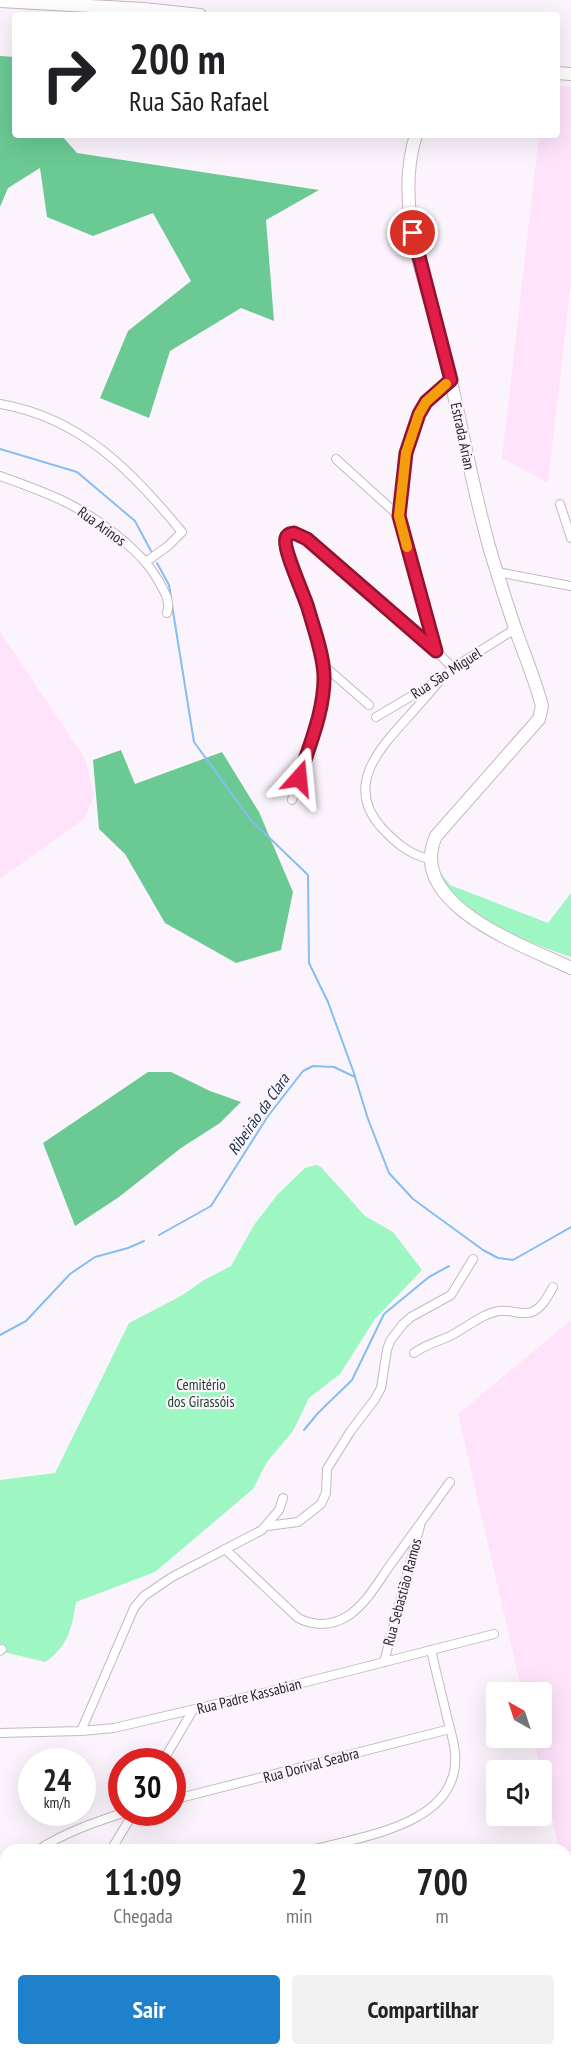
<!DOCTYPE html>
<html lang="pt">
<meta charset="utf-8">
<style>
body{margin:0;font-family:"PT Sans Narrow",sans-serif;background:#f2f2f2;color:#202124;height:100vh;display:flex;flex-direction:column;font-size:22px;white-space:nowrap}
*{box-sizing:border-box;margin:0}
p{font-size:20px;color:#757577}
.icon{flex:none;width:33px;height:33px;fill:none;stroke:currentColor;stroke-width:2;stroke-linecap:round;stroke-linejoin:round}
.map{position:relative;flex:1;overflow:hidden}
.side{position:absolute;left:0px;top:1844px;width:572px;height:212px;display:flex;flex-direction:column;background:#fff;border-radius:18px 18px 0 0;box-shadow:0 6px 24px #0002}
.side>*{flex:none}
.hud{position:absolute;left:12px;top:12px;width:548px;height:126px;border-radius:6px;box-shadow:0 6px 24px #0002;background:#fff;color:#202124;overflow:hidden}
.needle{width:39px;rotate:321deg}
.buttons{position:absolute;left:486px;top:1682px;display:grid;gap:12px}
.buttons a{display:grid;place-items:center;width:66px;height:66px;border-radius:6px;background:#fff;box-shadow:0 6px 24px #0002;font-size:30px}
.speed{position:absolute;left:18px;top:1748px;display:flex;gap:12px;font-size:30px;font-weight:700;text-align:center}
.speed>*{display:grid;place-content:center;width:78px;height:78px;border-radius:50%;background:#fff;box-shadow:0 6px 24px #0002;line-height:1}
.speed small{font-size:15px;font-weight:400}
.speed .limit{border:9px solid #d22;background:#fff;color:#111}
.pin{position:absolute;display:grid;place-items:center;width:51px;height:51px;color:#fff;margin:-26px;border:3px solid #fff;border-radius:50%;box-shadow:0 2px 6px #0007}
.me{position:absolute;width:66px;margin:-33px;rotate:18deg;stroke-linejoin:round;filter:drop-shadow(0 0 4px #0008)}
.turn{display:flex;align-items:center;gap:21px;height:126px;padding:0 18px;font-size:27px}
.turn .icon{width:78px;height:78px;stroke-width:2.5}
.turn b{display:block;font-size:42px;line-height:51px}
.eta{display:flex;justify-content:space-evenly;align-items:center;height:102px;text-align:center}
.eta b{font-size:36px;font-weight:600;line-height:42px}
.primary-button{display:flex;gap:12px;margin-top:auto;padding:12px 18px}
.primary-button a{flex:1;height:69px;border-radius:6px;background:#1f80cc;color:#fff;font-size:24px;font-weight:600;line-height:69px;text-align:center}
.primary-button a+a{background:#f2f2f2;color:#202124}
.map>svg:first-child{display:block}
.built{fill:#fee3fb}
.green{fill:#9ef7c3}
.forest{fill:#6bc994}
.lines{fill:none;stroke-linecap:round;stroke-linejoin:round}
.stream{stroke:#85bef2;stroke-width:2}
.street-casing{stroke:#c9b5c7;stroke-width:10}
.secondary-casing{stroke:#c9b5c7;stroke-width:14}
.street{stroke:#fff;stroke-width:8}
.secondary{stroke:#fff;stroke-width:12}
.route-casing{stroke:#92132f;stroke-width:15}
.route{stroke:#e11d48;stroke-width:10}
.slow{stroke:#f59e0b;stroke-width:10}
.labels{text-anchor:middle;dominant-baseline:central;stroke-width:4.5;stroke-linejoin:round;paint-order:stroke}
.street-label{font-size:15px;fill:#271f26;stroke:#fcf4fc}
.park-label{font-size:15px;fill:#1d452f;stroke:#fcf4fc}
.water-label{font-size:16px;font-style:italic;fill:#102f49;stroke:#fcf4fc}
</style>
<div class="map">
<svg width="571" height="2054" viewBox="0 0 571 2054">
<rect width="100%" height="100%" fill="#fcf4fc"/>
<g class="built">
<polygon points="557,86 571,87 571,283 548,483 502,458 539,135 556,135"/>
<polygon points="0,632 85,759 94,796 84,819 0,879"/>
<polygon points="571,1320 571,1903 566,1879 566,1850 559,1849 533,1737 542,1737 542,1692 522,1692 458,1414"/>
</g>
<g class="green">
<path d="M434 864 450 885 548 923 571 893V957C539 946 473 923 451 897 443 889 439 874 434 864Z"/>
<path d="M316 1165 321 1167 365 1216 393 1232 422 1270 375 1319 340 1374 309 1398 293 1431 267 1462 253 1489 155 1572 76 1602C72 1628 68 1647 45 1662L0 1651V1480L55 1473 129 1323 181 1296 204 1280 231 1266 254 1225 278 1194 305 1168Z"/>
</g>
<g class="forest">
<polygon points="0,56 15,57 15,135 61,135 77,153 319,190 266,220 274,321 241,308 170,351 149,418 100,398 128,331 191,281 153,213 93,236 47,217 40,168 8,188 0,207"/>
<polygon points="121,750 135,784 222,752 259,812 293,892 281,950 236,963 165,923 125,854 99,829 93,760"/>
<polygon points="148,1072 171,1072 210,1091 241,1102 220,1123 181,1148 119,1197 75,1226 43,1143"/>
</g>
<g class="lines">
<g class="stream">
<polyline points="0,449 77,472 135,521 151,551"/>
<polyline points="157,563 169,585 171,597"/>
<polyline points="172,605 194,742 251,820 308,875 309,963 328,1002 355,1076"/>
<polyline points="159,1235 211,1206 268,1116 303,1071 313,1066 334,1067 355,1077 368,1119 389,1173 413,1199 483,1250 498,1258 513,1260 571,1227"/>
<polyline points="0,1335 26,1321 70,1274 95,1257 128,1248 144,1241"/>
<polyline points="304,1430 318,1413 352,1380 384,1314 429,1277 449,1266"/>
</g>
<g class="street-casing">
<g id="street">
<polyline points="451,380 426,402 419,414 406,453 399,516 436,651 453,668"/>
<path d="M0 404C81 418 132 471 182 532L168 546 147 561"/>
<polyline points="336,459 399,516"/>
<path d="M0 476C51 494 83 506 125 542 138 554 149 564 158 580 164 591 171 601 167 613"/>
<polyline points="560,504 571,538"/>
<polyline points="497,572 571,586"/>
<polyline points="322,664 369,705"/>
<polyline points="376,717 442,678 453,668 515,629"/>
<polyline points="292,800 319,712 324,675 320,653 305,598 287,550 286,538 294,533 307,539 436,651"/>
<path d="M429 859C408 854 395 842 381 827 344 785 380 748 409 716 420 704 431 691 442 678"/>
<path d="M414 1353C425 1345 436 1342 448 1337 465 1329 481 1314 499 1311 510 1309 522 1316 532 1312 542 1308 548 1296 553 1287"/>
<polyline points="267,1526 298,1522 321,1504 326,1493 327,1469 350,1432 375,1399 381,1388 387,1350 390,1341 403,1324 411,1317 451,1295 473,1259"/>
<path d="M225 1549 298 1618C313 1626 331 1626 346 1617 368 1604 381 1576 396 1557 414 1532 432 1507 450 1482"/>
<polyline points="0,1651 2,1649"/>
<polyline points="384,1662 420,1526"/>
<polyline points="81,1731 134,1608 144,1596 172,1577 262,1530 279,1510 283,1498"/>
<polyline points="0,1733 81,1731 114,1728 267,1692 494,1634"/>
<polyline points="163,1761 193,1710"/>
<polyline points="172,1800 450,1729"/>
<path d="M38 1850C65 1832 96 1822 126 1812"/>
<polyline points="111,1850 134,1812"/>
<path d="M312 1850C362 1836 461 1825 455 1753 454 1741 450 1729 447 1717 442 1695 436 1672 431 1650"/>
<polyline points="0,1881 6,1875"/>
<polyline points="272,2049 282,2054"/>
<polyline points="21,2054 22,2049"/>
<polyline points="141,2054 145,2049"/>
<polyline points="416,2054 422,2049"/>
</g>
</g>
<g class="secondary-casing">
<g id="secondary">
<polyline points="0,1 144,9 200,15"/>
<polyline points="556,73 571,74"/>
<path d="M416 135C393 208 427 281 444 352 460 416 471 482 489 546 497 574 506 601 515 628 524 654 535 679 542 706L539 719 436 836C405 905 525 946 571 968"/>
</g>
</g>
<use href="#street" class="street"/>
<use href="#secondary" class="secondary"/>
</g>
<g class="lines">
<g class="route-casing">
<path id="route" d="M299 778C309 746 325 710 324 675 323 653 314 629 308 608 304 594 282 548 286 538 288 533 290 534 294 533L307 539 436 651 399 516 406 453 419 414 426 402 451 380 413 233"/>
</g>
<use href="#route" class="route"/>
<polyline class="slow" points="407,547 399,516 406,453 419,414 426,402 446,384"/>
</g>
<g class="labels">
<g class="street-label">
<text transform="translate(463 436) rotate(78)">Estrada Arian</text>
<text transform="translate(102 526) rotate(36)">Rua Arinos</text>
<text transform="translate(446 673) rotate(-33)">Rua São Miguel</text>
<text transform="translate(402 1592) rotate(-75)">Rua Sebastião Ramos</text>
<text transform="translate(249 1696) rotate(-14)">Rua Padre Kassabian</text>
<text transform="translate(311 1765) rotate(-15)">Rua Dorival Seabra</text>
</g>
<g class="park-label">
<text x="201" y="1384">Cemitério<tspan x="201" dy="17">dos Girassóis</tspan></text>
</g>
<g class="water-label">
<text transform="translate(258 1114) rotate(-55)">Ribeirão da Clara</text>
</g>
</g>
</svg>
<div class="buttons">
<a><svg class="needle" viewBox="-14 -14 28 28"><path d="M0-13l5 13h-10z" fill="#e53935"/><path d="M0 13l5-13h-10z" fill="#757577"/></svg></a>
<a><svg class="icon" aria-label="sound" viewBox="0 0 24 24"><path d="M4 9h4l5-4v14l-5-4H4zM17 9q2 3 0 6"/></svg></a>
</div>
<div class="speed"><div>24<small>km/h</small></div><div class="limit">30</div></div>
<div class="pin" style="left:413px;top:233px;background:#d93025"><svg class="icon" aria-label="arrive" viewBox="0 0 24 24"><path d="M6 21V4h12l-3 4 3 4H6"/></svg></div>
<svg class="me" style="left:299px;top:778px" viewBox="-20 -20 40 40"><path d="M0-17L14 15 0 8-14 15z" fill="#e11d48" stroke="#fff" stroke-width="4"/></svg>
<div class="hud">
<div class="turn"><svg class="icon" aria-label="right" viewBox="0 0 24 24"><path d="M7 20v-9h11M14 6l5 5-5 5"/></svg><div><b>200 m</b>Rua São Rafael</div></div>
</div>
<section class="side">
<div class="eta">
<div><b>11:09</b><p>Chegada</p></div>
<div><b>2</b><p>min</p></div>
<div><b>700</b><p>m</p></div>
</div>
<div class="primary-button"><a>Sair</a><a>Compartilhar</a></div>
</section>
</div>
